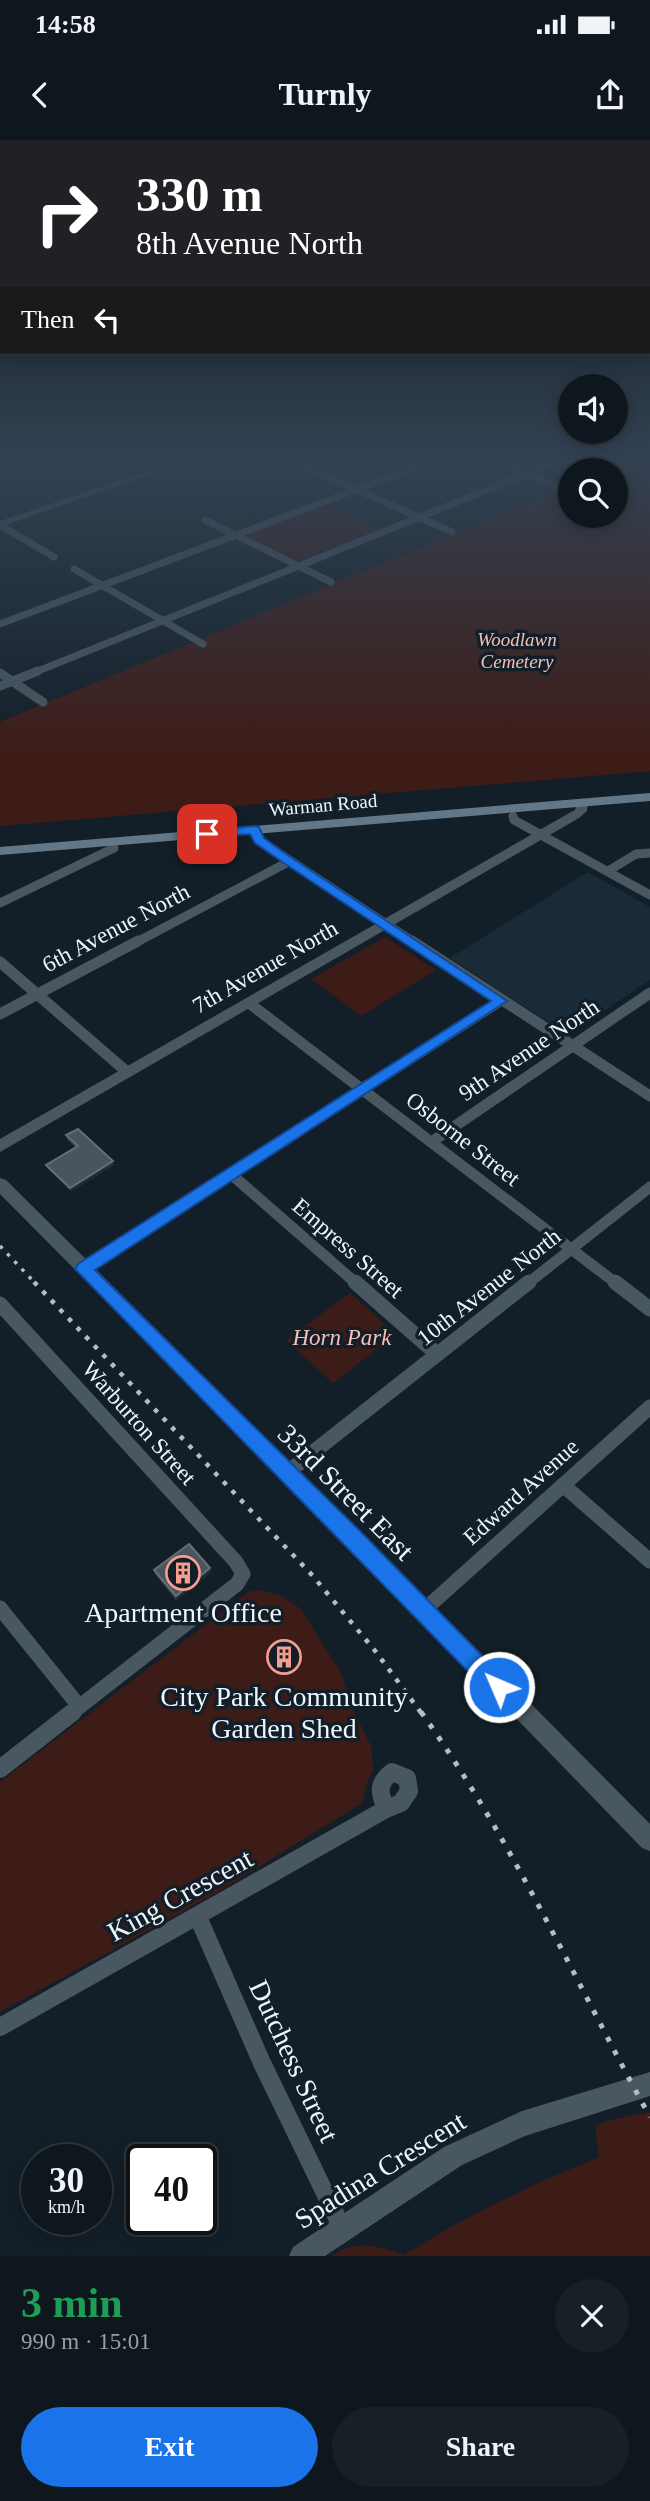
<!DOCTYPE html>
<meta charset="utf-8">
<style>
body{margin:0;font-family:Georgia,serif;background:#172027;color:#f1f3f6;height:100vh;display:flex;flex-direction:column;font-size:26px;white-space:nowrap}
*{box-sizing:border-box;margin:0}
p{font-size:23px;color:#9b9fa4}
.icon{flex:none;width:38px;height:38px;fill:none;stroke:currentColor;stroke-width:2;stroke-linecap:round;stroke-linejoin:round}
.map{position:relative;height:2116px;overflow:hidden}
.sheet{display:flex;flex-direction:column;background:#0e171e;flex:1}
.sheet>*{flex:none}
.hud{position:absolute;left:0px;top:0px;width:651px;height:214px;box-shadow:0 4px 18px #0003,0 0 0 2px #2e363c;background:#202124;color:#fff;overflow:hidden}
.controls{position:absolute;left:558px;top:234px;display:grid;gap:14px}
.controls a{display:grid;place-items:center;width:70px;height:70px;border-radius:50%;background:#0e171e;box-shadow:0 4px 18px #0003,0 0 0 2px #2e363c;font-size:35px}
.speed{position:absolute;left:21px;top:2004px;display:flex;gap:14px;font-size:35px;font-weight:700;text-align:center}
.speed>*{display:grid;place-content:center;width:91px;height:91px;border-radius:50%;background:#0e171e;box-shadow:0 4px 18px #0003,0 0 0 2px #2e363c;line-height:1}
.speed small{font-size:18px;font-weight:400}
.speed .limit{border:4px solid #111;border-radius:10px;background:#fff;color:#111}
.pin{position:absolute;display:grid;place-items:center;width:60px;height:60px;color:#fff;margin:-30px;border-radius:14px;box-shadow:0 4px 10px #0006}
.me{position:absolute;width:77px;margin:-38px;rotate:315deg;stroke-linejoin:round;filter:drop-shadow(0 0 5px #0008)}
.turn{display:flex;align-items:center;gap:24px;height:147px;padding:0 21px;font-size:32px}
.turn .icon{width:91px;height:91px;stroke-width:2.5}
.turn b{display:block;font-size:49px;line-height:60px}
.then{display:flex;align-items:center;height:66px;padding:0 21px;background:#0003;gap:14px;font-size:26px}
.round{display:grid;place-items:center;flex:none;width:74px;height:74px;border-radius:37px;background:#172027}
.overview{display:flex;align-items:center;justify-content:space-between;height:119px;padding:0 21px}
h1{font-size:42px;font-weight:800;line-height:52px;color:#1e9e55}
.button{display:flex;gap:14px;margin-top:auto;padding:14px 21px}
.button a{flex:1;height:80px;border-radius:42px;background:#1a73e8;color:#fff;font-size:28px;font-weight:800;line-height:80px;text-align:center}
.button a+a{background:#172027;color:#f1f3f6}
.status{display:flex;justify-content:space-between;align-items:center;height:49px;padding:0 35px;background:#0e171e;direction:ltr}
.status svg{height:19px;fill:currentColor}
header{display:flex;justify-content:space-between;align-items:center;height:91px;padding:0 21px;background:#0e171e;font-size:32px;font-weight:800}
.map>svg:first-child{display:block}
.built{fill:#192b38}
.green{fill:#3d1c17}
.lines{fill:none;stroke-linecap:round;stroke-linejoin:round}
.minor-far4{stroke:#495761;stroke-width:7}
.minor-far3{stroke:#495761;stroke-width:9}
.minor-far2{stroke:#495761;stroke-width:11}
.minor-far1{stroke:#495761;stroke-width:15}
.minor{stroke:#495761;stroke-width:18}
.tertiary{fill:#495761;fill-rule:evenodd}
.secondary{fill:#627788;fill-rule:evenodd}
.rail-far2{stroke:#b5bec5;stroke-width:3.5;stroke-dasharray:3.5 7;stroke-linecap:butt}
.rail-far1{stroke:#b5bec5;stroke-width:4.5;stroke-dasharray:4.5 8;stroke-linecap:butt}
.rail{stroke:#b5bec5;stroke-width:5;stroke-dasharray:5 10;stroke-linecap:butt}
.wall{fill:#35414a}
.shaded-wall{fill:#1f2b35}
.building{fill:#49545e;stroke:#636e77;stroke-width:2}
.route{fill:#1a73e8;stroke:#114b97;stroke-width:2}
.labels{text-anchor:middle;dominant-baseline:central;stroke-width:7;stroke-linejoin:round;paint-order:stroke}
.far-park-label{font-size:19px;font-style:italic;fill:#f7beb4;stroke:#131f28}
.far-street-label{font-size:19px;fill:#eef6fd;stroke:#131f28}
.street-label{font-size:23px;fill:#eef6fd;stroke:#131f28}
.park-label{font-size:23px;font-style:italic;fill:#f7beb4;stroke:#131f28}
.near-street-label{font-size:28px;fill:#eef6fd;stroke:#131f28}
.near-poi-label{font-size:28px;fill:#eef6fd;stroke:#131f28}
</style>
<div class="status"><b>14:58</b><svg viewBox="0 0 49 12"><path d="M0 12V9h3v3zM5 12V6h3v6zM10 12V3h3v9zM15 12V0h3v12zM26 1h20v11H26zM47 4h2v5h-2z"/></svg></div>
<header><svg class="icon" aria-label="back" viewBox="0 0 24 24"><path d="M15 5l-7 7 7 7"/></svg>Turnly<svg class="icon" aria-label="share" viewBox="0 0 24 24"><path d="M12 15V3M7 8l5-5 5 5M5 13v7h14v-7"/></svg></header>
<div class="map">
<svg width="650" height="2116" viewBox="0 0 650 2116">
<rect width="100%" height="100%" fill="#131f28"/>
<polygon class="built" points="588,732 650,767 650,840 568,895 450,818"/>
<g class="green">
<polygon points="640,317 650,317 650,631 0,686 0,582 570,346 570,376 616,376 616,331 607,331"/>
<polygon points="328,364 380,389 298,421 245,396"/>
<polygon points="385,797 436,830 361,876 311,839"/>
<polygon points="350,1153 396,1194 333,1243 286,1200"/>
<polygon points="258,1450 280,1455 301,1469 341,1533 353,1570 371,1606 373,1630 367,1643 362,1663 218,1752 0,1872 0,1642 248,1452"/>
<path d="M650 1972V2116H331C354 2100 379 2105 404 2115 467 2075 531 2045 599 2017L595 1986 606 1981Z"/>
</g>
<g class="lines">
<g class="minor-far4">
<polyline points="284,317 452,392"/>
<polyline points="485,317 561,348"/>
<polyline points="205,380 331,442"/>
<polyline points="0,385 54,417"/>
<polyline points="74,429 203,504"/>
<polyline points="0,484 443,317"/>
<polyline points="33,533 569,317"/>
</g>
<g class="minor-far3">
<polyline points="0,533 43,562"/>
<polyline points="0,546 38,531"/>
<polyline points="513,676 514,680 650,755"/>
<polyline points="255,690 259,700 415,803"/>
<polyline points="608,731 636,714 650,713"/>
<polyline points="0,763 114,708"/>
<polyline points="135,803 290,721"/>
</g>
<g class="minor-far2">
<polyline points="412,801 650,956"/>
<polyline points="0,822 127,932"/>
<polyline points="249,863 617,1144"/>
<polyline points="0,874 138,801"/>
<polyline points="433,1001 650,853"/>
<polyline points="231,1034 357,1144"/>
<polyline points="84,1129 500,861"/>
<polyline points="527,1144 650,1047"/>
</g>
<g class="minor-far1">
<polyline points="355,1142 437,1214"/>
<polyline points="615,1142 650,1169"/>
<polyline points="0,1164 236,1422 243,1434 237,1444 70,1574"/>
<polyline points="288,1332 529,1142"/>
<polyline points="563,1345 650,1421"/>
<polyline points="0,1468 79,1566"/>
<polyline points="423,1471 650,1267"/>
</g>
<g class="minor">
<polyline points="0,1629 73,1572"/>
<path d="M392 1632 407 1638 409 1651 401 1663 386 1669C379 1652 377 1644 392 1632Z"/>
<polyline points="198,1777 262,1923 342,2088"/>
<polyline points="0,1887 386,1669"/>
</g>
<g class="tertiary">
<polygon points="189,317 202,317 0,387 0,381"/>
<polygon points="582,659 588,663 587,671 579,678 0,1012 0,999 571,672 575,670 578,661"/>
<polygon points="0,1038 6,1040 361,1392 650,1684 650,1711 642,1708 347,1404 0,1054"/>
<polygon points="650,1932 650,1956 525,1996 462,2025 325,2116 289,2116 293,2107 444,2007 522,1971"/>
</g>
<polygon class="secondary" points="650,653 650,661 0,715 0,707"/>
<polyline class="rail-far2" points="0,1106 36,1144"/>
<polyline class="rail-far1" points="34,1142 312,1435 376,1512 422,1574"/>
<path class="rail" d="M421 1572C512 1699 575 1841 650 1977"/>
</g>
<g class="wall">
<polygon points="66,995 114,1025 71,1051 47,1028 46,1025 75,1007 67,999"/>
<polygon points="210,1428 211,1432 176,1460 155,1434 154,1430"/>
</g>
<g class="shaded-wall">
<polygon points="113,1021 114,1025 71,1051 70,1048"/>
<polygon points="210,1428 211,1432 176,1460 176,1456"/>
</g>
<g class="building">
<polygon points="78,989 113,1021 70,1048 46,1025 78,1006 66,995"/>
<polygon points="189,1404 210,1428 176,1456 154,1430"/>
</g>
<linearGradient id="sky" x2="0" y2="1"><stop stop-color="#0a1116"/><stop offset="0.52" stop-color="#334253"/><stop offset="1" stop-color="#334253" stop-opacity="0"/></linearGradient>
<rect width="650" height="614" fill="url(#sky)"/>
<polygon class="route" points="255,686 259,687 264,698 289,716 507,861 95,1130 361,1392 506,1540 509,1547 506,1555 499,1558 491,1555 75,1129 78,1124 491,861 281,721 255,703 250,694 207,698 201,694 207,690"/>
<defs>
<g id="building-ring" transform="scale(1.75)"><circle r="9.5" fill="#131f28" stroke="#f59d8f" stroke-width="1.5"/><path d="M-4-6H4V6H1V3H-1V6H-4ZM-2.5-4.3h1.7v1.8h-1.7ZM.8-4.3h1.7v1.8H.8ZM-2.5-1h1.7V.8h-1.7ZM.8-1h1.7V.8H.8Z" fill="#f59d8f"/></g>
</defs>
<g fill-rule="evenodd">
<use href="#building-ring" x="183" y="1433"/>
<use href="#building-ring" x="284" y="1517"/>
</g>
<g class="labels">
<g class="far-park-label">
<text x="517" y="499">Woodlawn<tspan x="517" dy="22">Cemetery</tspan></text>
</g>
<g class="far-street-label">
<text transform="translate(323 665) rotate(-5)">Warman Road</text>
</g>
<g class="street-label">
<text transform="translate(116 788) rotate(-28)">6th Avenue North</text>
<text transform="translate(265 827) rotate(-30)">7th Avenue North</text>
<text transform="translate(529 910) rotate(-34)">9th Avenue North</text>
<text transform="translate(463 999) rotate(38)">Osborne Street</text>
<text transform="translate(348 1108) rotate(41)">Empress Street</text>
<text transform="translate(489 1147) rotate(-38)">10th Avenue North</text>
<text transform="translate(139 1283) rotate(48)">Warburton Street</text>
<text transform="translate(521 1352) rotate(-42)">Edward Avenue</text>
</g>
<g class="park-label">
<text x="342" y="1197">Horn Park</text>
</g>
<g class="near-street-label">
<text transform="translate(346 1352) rotate(45)">33rd Street East</text>
<text transform="translate(180 1755) rotate(-29)">King Crescent</text>
<text transform="translate(294 1921) rotate(65)">Dutchess Street</text>
<text transform="translate(380 2030) rotate(-32)">Spadina Crescent</text>
</g>
<g class="near-poi-label">
<text x="183" y="1472">Apartment Office</text>
<text x="284" y="1556">City Park Community<tspan x="284" dy="32">Garden Shed</tspan></text>
</g>
</g>
</svg>
<div class="controls">
<a><svg class="icon" aria-label="sound" viewBox="0 0 24 24"><path d="M4 9h4l5-4v14l-5-4H4zM17 9q2 3 0 6"/></svg></a>
<a><svg class="icon" aria-label="search" viewBox="0 0 24 24"><circle cx="10" cy="10" r="6"/><path d="M15 15l6 6"/></svg></a>
</div>
<div class="speed"><div>30<small>km/h</small></div><div class="limit">40</div></div>
<div class="pin" style="left:207px;top:694px;background:#d93025"><svg class="icon" aria-label="arrive" viewBox="0 0 24 24"><path d="M6 21V4h12l-3 4 3 4H6"/></svg></div>
<svg class="me" style="left:499px;top:1547px" viewBox="-20 -20 40 40"><circle r="17" fill="#1a73e8" stroke="#fff" stroke-width="3"/><path d="M0-11L8 9 0 5-8 9z" fill="#fff"/></svg>
<div class="hud">
<div class="turn"><svg class="icon" aria-label="right" viewBox="0 0 24 24"><path d="M7 20v-9h11M14 6l5 5-5 5"/></svg><div><b>330 m</b>8th Avenue North</div></div>
<div class="then">Then<svg class="icon" aria-label="left" viewBox="0 0 24 24"><path d="M17 20v-9H6M10 6l-5 5 5 5"/></svg></div>
</div>
</div>
<section class="sheet">
<div class="overview"><div><h1>3 min</h1><p>990 m · 15:01</p></div><a class="round"><svg class="icon" aria-label="close" viewBox="0 0 24 24"><path d="M6 6l12 12M18 6L6 18"/></svg></a></div>
<div class="button"><a>Exit</a><a>Share</a></div>
</section>
